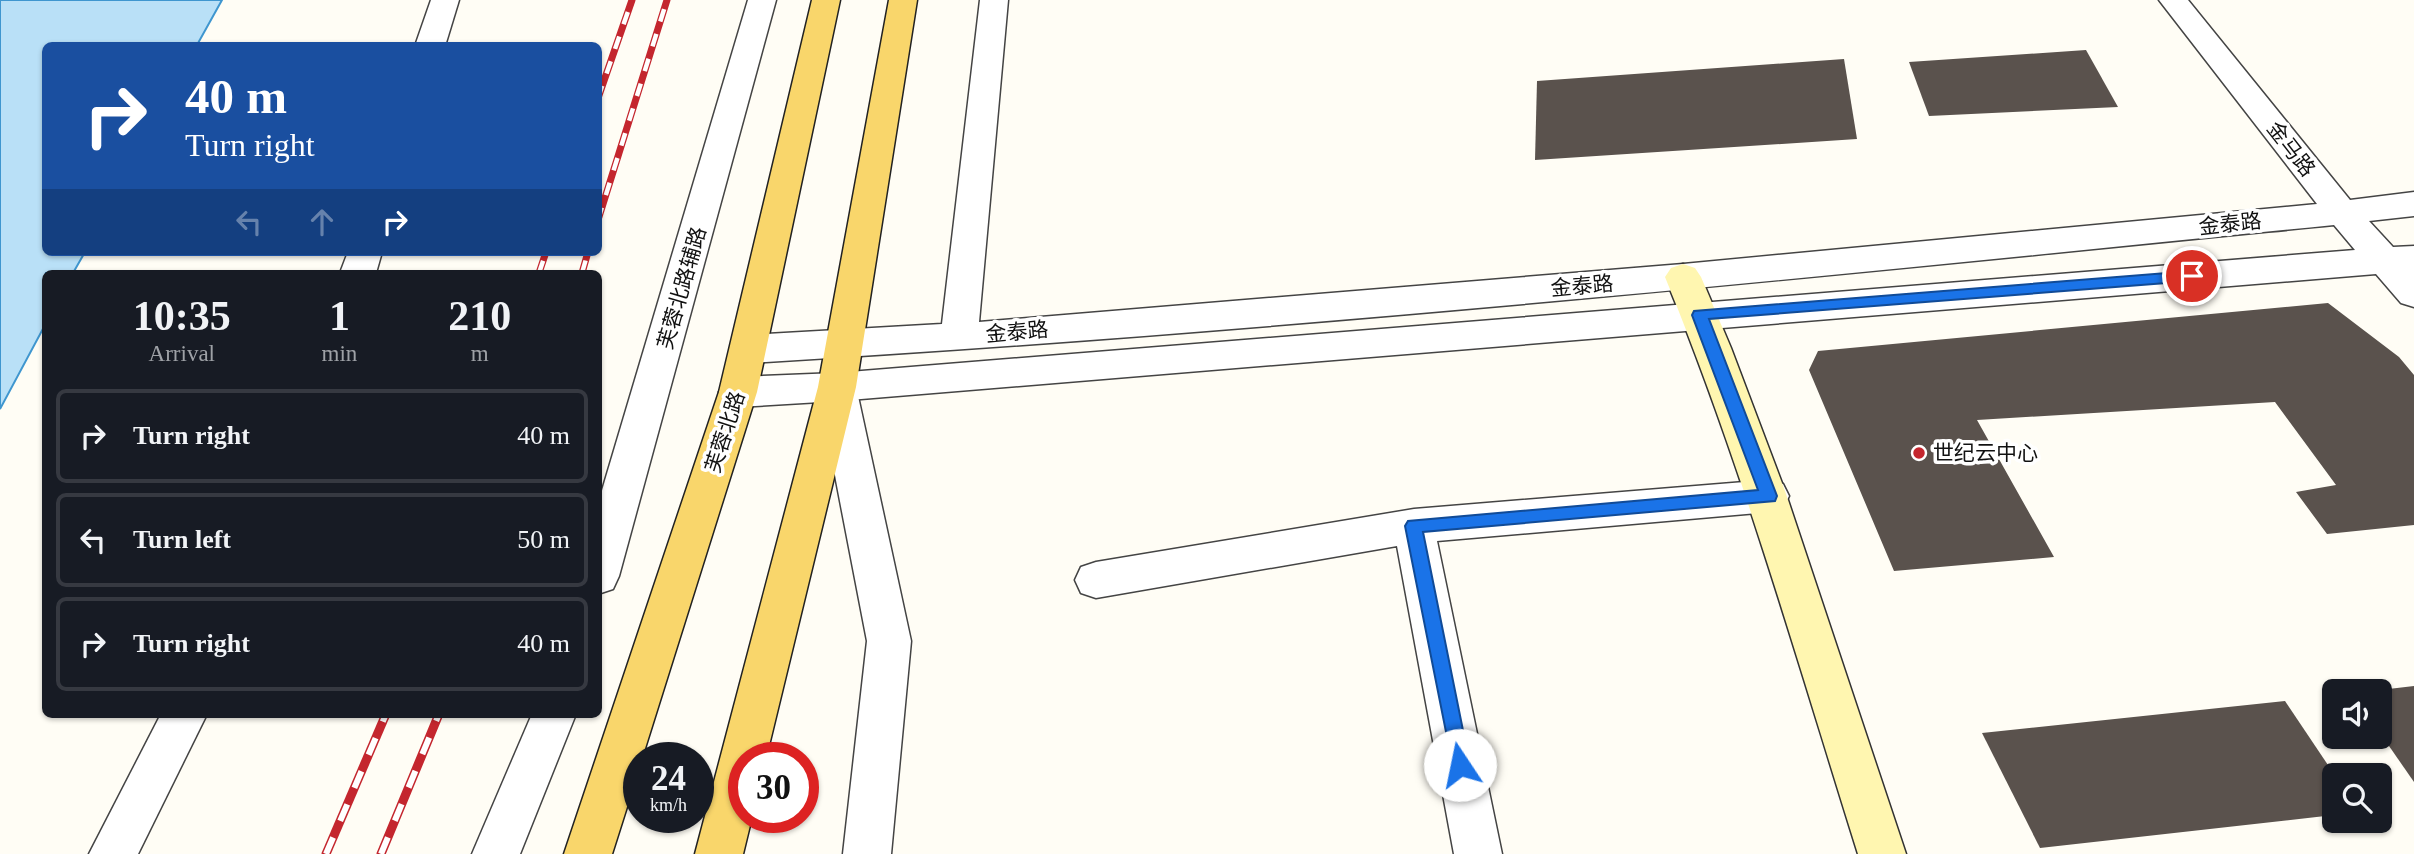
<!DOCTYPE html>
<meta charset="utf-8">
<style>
body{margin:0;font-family:"Times New Roman","Noto Sans SC",serif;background:#20242c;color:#f1f3f6;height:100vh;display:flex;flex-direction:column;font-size:26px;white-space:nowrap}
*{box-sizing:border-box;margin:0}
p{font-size:23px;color:#9ea1a6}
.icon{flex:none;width:38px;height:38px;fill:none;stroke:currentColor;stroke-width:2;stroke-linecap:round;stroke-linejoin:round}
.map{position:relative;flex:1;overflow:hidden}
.details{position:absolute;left:42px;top:270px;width:560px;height:448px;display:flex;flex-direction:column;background:#171b24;border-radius:10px;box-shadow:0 2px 5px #0004}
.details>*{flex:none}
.top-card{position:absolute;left:42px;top:42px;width:560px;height:214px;border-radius:10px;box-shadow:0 2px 5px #0004;background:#1a4fa0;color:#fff;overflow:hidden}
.tools{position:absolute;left:2322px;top:679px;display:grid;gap:14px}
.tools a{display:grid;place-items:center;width:70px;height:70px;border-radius:10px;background:#171b24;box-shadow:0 2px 5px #0004;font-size:35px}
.speed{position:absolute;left:623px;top:742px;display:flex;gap:14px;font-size:35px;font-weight:700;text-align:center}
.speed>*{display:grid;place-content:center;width:91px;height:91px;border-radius:50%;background:#171b24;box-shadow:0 2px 5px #0004;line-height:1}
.speed small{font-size:18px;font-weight:400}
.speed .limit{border:10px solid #d22;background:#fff;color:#111}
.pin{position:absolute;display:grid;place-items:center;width:60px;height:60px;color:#fff;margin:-30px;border:4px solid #fff;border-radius:50%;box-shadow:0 2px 7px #0007}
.me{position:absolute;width:77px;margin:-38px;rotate:349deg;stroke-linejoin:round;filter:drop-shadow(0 0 5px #0008)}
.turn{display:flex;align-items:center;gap:24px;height:147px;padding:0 28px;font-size:32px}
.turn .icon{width:91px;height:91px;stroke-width:2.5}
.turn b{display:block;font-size:49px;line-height:60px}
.lanes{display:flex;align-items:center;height:66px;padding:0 28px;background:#0003;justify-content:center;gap:35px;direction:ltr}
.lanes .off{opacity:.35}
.eta{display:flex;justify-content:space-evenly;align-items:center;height:119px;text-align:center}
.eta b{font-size:42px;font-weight:600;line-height:49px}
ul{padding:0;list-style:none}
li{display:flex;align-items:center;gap:21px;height:94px;margin:0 14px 10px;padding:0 14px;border:4px solid #363941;border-radius:10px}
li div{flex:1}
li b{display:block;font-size:26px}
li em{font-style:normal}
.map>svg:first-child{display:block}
.water{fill:#b9e0f7;stroke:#3f96cf;stroke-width:2}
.building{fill:#5a524d}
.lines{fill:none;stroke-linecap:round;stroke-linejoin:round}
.minor-casing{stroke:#444;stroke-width:3}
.tertiary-casing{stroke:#444;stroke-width:3}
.secondary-casing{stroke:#333;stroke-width:3}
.primary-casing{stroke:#222;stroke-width:3}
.minor{fill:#fff;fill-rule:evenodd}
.tertiary{fill:#fff;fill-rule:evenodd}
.secondary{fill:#fff6b0;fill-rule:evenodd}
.primary{fill:#f9d66b;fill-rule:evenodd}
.rail-far1-casing{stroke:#c4262e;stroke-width:7}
.rail-casing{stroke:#c4262e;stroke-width:9}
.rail-far1{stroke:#fff;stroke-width:4.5;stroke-dasharray:13;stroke-linecap:butt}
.rail{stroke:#fff;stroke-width:6;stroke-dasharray:18;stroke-linecap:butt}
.route{fill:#1a73e8;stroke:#114b97;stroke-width:2}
.poi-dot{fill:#c4262e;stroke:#fff;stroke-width:2.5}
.labels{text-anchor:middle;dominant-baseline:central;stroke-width:7;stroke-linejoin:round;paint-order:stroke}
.street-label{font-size:21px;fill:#111;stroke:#fff}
.poi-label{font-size:21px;fill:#111;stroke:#fff;text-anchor:start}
</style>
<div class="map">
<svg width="2414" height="854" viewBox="0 0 2414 854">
<rect width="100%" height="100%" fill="#fffdf5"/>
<polygon class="water" points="0,0 222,0 197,45 46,46 46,252 85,252 73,273 46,273 45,325 0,409"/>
<g class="building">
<polygon points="2086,50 2118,107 1929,116 1909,62"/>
<polygon points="1844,59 1857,139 1535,160 1537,81"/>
<polygon points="2328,303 2399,357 2414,375 2414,525 2327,534 2296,492 2336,485 2275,402 1977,420 2054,557 1894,571 1809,370 1818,351"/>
<polygon points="2414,686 2414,782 2380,733 2380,690"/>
<polygon points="2285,701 2334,774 2334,815 2040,848 1982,733"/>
</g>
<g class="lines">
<g class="minor-casing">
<g id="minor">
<polygon points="431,0 459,0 445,46 415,46"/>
<polygon points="348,252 382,252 376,273 340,273"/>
<polygon points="837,373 850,377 856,387 911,641 891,854 843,854 867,641 818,387 824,377"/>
<polygon points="1769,480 1783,484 1789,496 1783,508 1769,512 1437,541 1502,854 1454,854 1397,546 1096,598 1081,593 1075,580 1081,567 1096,562 1414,509"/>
<polygon points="161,714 207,714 138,854 89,854"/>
</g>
</g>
<g class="tertiary-casing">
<g id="tertiary">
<polygon points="748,0 776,0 619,576 613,589 598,594 598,504"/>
<path d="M980 0H1008L979 322 1683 264 2317 204 2159 0H2188L2350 200 2414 192V216L2369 221 2393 247 2414 246V307L2401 303 2376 274 837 401 738 407 725 402 719 392 725 382 738 377 837 373 2355 250 2334 225C1806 278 1278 332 748 363L735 359 730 349 735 339 748 335 942 324Z"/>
<polygon points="532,714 576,714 520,854 472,854"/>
</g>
</g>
<g class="secondary-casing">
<path id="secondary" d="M1683 264 1695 268 1701 277 1731 348 1785 491 1906 854H1858C1797 660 1742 465 1665 277L1671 268Z"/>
</g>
<g class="primary-casing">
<g id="primary">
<polygon points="812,0 840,0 757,392 642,758 639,758 639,769 612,854 564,854 719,392"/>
<polygon points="889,0 917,0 856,387 766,758 744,758 744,817 752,817 743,854 695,854 818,387"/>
</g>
</g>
<use href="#minor" class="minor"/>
<use href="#tertiary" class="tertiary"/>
<use href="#secondary" class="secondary"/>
<use href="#primary" class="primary"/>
<g class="rail-far1-casing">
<g id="rail-far1">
<polyline points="598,98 632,0"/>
<polyline points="598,220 667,0"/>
<polyline points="539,273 546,252"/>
<polyline points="582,273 588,252"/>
</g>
</g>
<g class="rail-casing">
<g id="rail">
<polyline points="326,854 386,714"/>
<polyline points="381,854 439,714"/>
</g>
</g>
<use href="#rail-far1" class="rail-far1"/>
<use href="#rail" class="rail"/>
</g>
<polygon class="route" points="2192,271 2200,276 2192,281 1709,319 1777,496 1775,501 1423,532 1470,765 1467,772 1460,774 1454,772 1405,526 1408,521 1758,490 1692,315 1694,311"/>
<circle class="poi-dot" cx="1919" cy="453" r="7"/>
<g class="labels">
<g class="street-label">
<text transform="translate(2291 149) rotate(52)">金马路</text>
<text transform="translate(2230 224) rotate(-6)">金泰路</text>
<text transform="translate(1582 286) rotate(-5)">金泰路</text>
<text transform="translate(682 288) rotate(-74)">芙蓉北路辅路</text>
<text transform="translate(1017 332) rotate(-5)">金泰路</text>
<text transform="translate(725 432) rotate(-72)">芙蓉北路</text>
</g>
<g class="poi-label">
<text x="1933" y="453">世纪云中心</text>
</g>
</g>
</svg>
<div class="tools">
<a><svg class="icon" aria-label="sound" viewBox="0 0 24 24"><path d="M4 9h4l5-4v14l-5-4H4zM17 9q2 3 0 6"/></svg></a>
<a><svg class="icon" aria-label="search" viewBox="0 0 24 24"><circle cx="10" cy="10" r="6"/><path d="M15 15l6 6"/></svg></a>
</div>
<div class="speed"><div>24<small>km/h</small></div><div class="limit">30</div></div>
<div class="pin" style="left:2192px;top:276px;background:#d93025"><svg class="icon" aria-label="arrive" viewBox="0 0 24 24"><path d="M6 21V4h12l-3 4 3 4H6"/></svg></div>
<svg class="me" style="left:1460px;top:765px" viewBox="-20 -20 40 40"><circle r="19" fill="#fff"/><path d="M0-13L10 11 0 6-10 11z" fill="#1a73e8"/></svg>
<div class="top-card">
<div class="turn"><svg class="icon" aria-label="right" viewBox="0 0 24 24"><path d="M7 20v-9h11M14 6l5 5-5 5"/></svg><div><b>40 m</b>Turn right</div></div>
<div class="lanes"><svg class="icon off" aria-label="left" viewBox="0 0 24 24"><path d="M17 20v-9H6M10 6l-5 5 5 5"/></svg><svg class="icon off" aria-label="ahead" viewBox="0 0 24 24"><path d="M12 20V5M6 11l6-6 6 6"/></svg><svg class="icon" aria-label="right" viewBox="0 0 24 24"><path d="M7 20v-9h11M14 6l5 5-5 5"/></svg></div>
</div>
<section class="details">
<div class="eta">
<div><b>10:35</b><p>Arrival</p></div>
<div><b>1</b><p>min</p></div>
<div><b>210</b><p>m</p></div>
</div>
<ul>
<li><svg class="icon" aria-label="right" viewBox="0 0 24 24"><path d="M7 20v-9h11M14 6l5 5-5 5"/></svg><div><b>Turn right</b></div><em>40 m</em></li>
<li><svg class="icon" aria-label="left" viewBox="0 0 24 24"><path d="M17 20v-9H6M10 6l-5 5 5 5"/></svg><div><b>Turn left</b></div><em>50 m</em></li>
<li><svg class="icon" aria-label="right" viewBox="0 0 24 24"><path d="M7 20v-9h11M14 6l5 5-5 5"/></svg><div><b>Turn right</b></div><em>40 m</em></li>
</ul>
</section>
</div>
